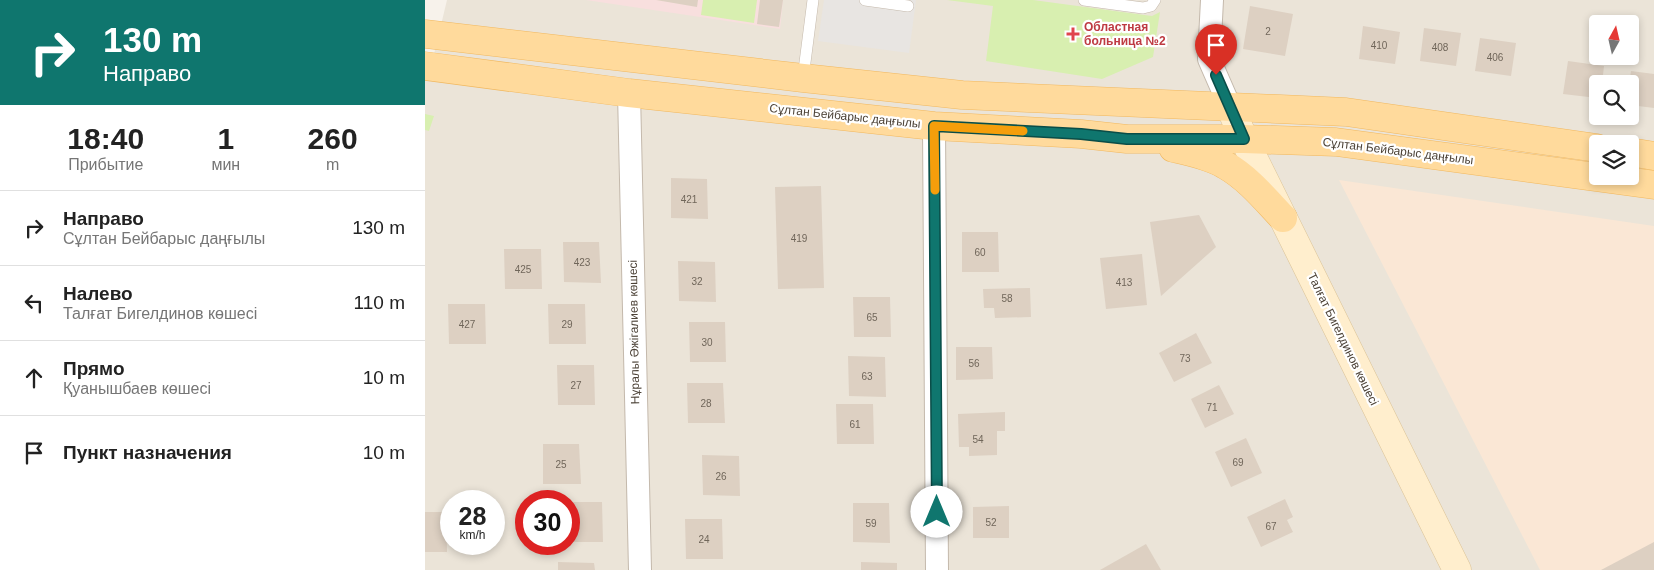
<!DOCTYPE html>
<html lang="ru">
<meta charset="utf-8">
<style>
body{margin:0;font-family:Arial,sans-serif;background:#f2f2f2;color:#222;height:100vh;display:flex;flex-direction:column;font-size:19px;white-space:nowrap}
*{box-sizing:border-box;margin:0}
p{font-size:16px;color:#767676}
.icon{flex:none;width:28px;height:28px;fill:none;stroke:currentColor;stroke-width:2;stroke-linecap:round;stroke-linejoin:round}
.map{position:relative;flex:1;overflow:hidden}
.sheet{display:flex;flex-direction:column;background:#fff;width:425px}
.sheet>*{flex:none}
.banner{background:#0f766e;color:#fff;overflow:hidden}
.needle{width:32px;rotate:8deg}
.buttons{position:absolute;left:1164px;top:15px;display:grid;gap:10px}
.buttons a{display:grid;place-items:center;width:50px;height:50px;border-radius:5px;background:#fff;box-shadow:0 2px 8px #0003;font-size:25px}
.speed{position:absolute;left:15px;top:490px;display:flex;gap:10px;font-size:25px;font-weight:700;text-align:center}
.speed>*{display:grid;place-content:center;width:65px;height:65px;border-radius:50%;background:#fff;box-shadow:0 2px 8px #0003;line-height:1}
.speed small{font-size:12px;font-weight:400}
.speed .limit{border:8px solid #d22;background:#fff;color:#111}
.pin{position:absolute;display:grid;place-items:center;width:42px;height:42px;color:#fff;margin:-51px -21px;border-radius:50% 50% 50% 0;rotate:-45deg;box-shadow:0 0 5px #0007}
.pin .icon{rotate:45deg}
.me{position:absolute;width:55px;margin:-28px;rotate:0deg;stroke-linejoin:round;filter:drop-shadow(0 0 4px #0008)}
.turn{display:flex;align-items:center;gap:18px;height:105px;padding:0 20px;font-size:22px}
.turn .icon{width:65px;height:65px;stroke-width:2.5}
.turn b{display:block;font-size:35px;line-height:42px}
.eta{display:flex;justify-content:space-evenly;align-items:center;height:85px;text-align:center}
.eta b{font-size:30px;font-weight:700;line-height:35px}
ul{padding:0;list-style:none}
li{display:flex;align-items:center;gap:15px;height:75px;padding:0 20px;border-top:1px solid #e0e0e0}
li div{flex:1}
li b{display:block;font-size:19px}
li em{font-style:normal}
main{display:flex;flex:1;min-height:0}
.map>svg:first-child{display:block}
.residential{fill:#ebe4d8;fill-rule:evenodd}
.commercial{fill:#fae7d5}
.medical{fill:#f8dfde}
.green{fill:#d8efb0}
.parking{fill:#e8e5e2}
.building{fill:#ddd0c2}
.lines{fill:none;stroke-linecap:round;stroke-linejoin:round}
.lane-casing{stroke:#c4b9ac;stroke-width:12}
.street-casing{stroke:#c4b9ac;stroke-width:24}
.secondary-casing{stroke:#dbc396;stroke-width:29}
.primary-casing{stroke:#f1b85f;stroke-width:29}
.lane{stroke:#fff;stroke-width:11}
.street{stroke:#fff;stroke-width:22}
.secondary{stroke:#ffeecd;stroke-width:28}
.primary{stroke:#ffda9c;stroke-width:28}
.route-casing{stroke:#0a4d48;stroke-width:12}
.route{stroke:#0f766e;stroke-width:9}
.slow{stroke:#f59e0b;stroke-width:9}
.health-dot{fill:#e0444e;stroke:#fff;stroke-width:2}
.labels{text-anchor:middle;dominant-baseline:central;stroke-width:4.5;stroke-linejoin:round;paint-order:stroke}
.number-label{font-size:10px;fill:#70665a}
.health-label{font-size:12px;font-weight:bold;fill:#be3a42;stroke:#fff;text-anchor:start}
.street-label{font-size:12px;fill:#4c4237;stroke:#fff}
</style>
<main>
<section class="sheet">
<div class="banner">
<div class="turn"><svg class="icon" aria-label="right" viewBox="0 0 24 24"><path d="M7 20v-9h11M14 6l5 5-5 5"/></svg><div><b>130 m</b>Направо</div></div>
</div>
<div class="eta">
<div><b>18:40</b><p>Прибытие</p></div>
<div><b>1</b><p>мин</p></div>
<div><b>260</b><p>m</p></div>
</div>
<ul>
<li><svg class="icon" aria-label="right" viewBox="0 0 24 24"><path d="M7 20v-9h11M14 6l5 5-5 5"/></svg><div><b>Направо</b><p>Сұлтан Бейбарыс даңғылы</p></div><em>130 m</em></li>
<li><svg class="icon" aria-label="left" viewBox="0 0 24 24"><path d="M17 20v-9H6M10 6l-5 5 5 5"/></svg><div><b>Налево</b><p>Талғат Бигелдинов көшесі</p></div><em>110 m</em></li>
<li><svg class="icon" aria-label="ahead" viewBox="0 0 24 24"><path d="M12 20V5M6 11l6-6 6 6"/></svg><div><b>Прямо</b><p>Қуанышбаев көшесі</p></div><em>10 m</em></li>
<li><svg class="icon" aria-label="arrive" viewBox="0 0 24 24"><path d="M6 21V4h12l-3 4 3 4H6"/></svg><div><b>Пункт назначения</b></div><em>10 m</em></li>
</ul>
</section>
<div class="map">
<svg width="1229" height="570" viewBox="0 0 1229 570">
<rect width="100%" height="100%" fill="#f7f2eb"/>
<path class="residential" d="M22 0H1229V570H0V79H3ZM1172 24H1205V56H1172ZM1172 84H1205V116H1172ZM1172 144H1205V176H1172ZM26 501H69V544H26ZM101 501H144V544H101Z"/>
<polygon class="commercial" points="914,180 1229,226 1229,570 1115,570"/>
<polygon class="medical" points="161,0 358,0 355,29"/>
<g class="green">
<polygon points="278,0 332,0 329,23 276,15"/>
<polygon points="522,0 608,0 727,16 735,12 728,57 677,79 561,61 568,6"/>
<polygon points="0,114 9,116 4,131 0,130"/>
</g>
<polygon class="parking" points="399,0 491,0 484,53 393,41"/>
<g class="building">
<polygon points="231,0 273,0 272,7"/>
<polygon points="335,0 358,0 354,27 332,24"/>
<polygon points="825,6 868,14 860,56 818,49"/>
<polygon points="938,26 975,32 970,64 934,59"/>
<polygon points="999,28 1036,33 1031,66 995,61"/>
<polygon points="1055,38 1091,43 1086,76 1050,71"/>
<polygon points="1143,61 1179,66 1177,84 1172,84 1172,98 1138,94"/>
<polygon points="1206,71 1229,74 1229,108 1205,105 1204,84"/>
<polygon points="246,178 282,179 283,219 246,218"/>
<polygon points="396,186 399,288 353,289 350,187"/>
<polygon points="774,215 791,247 736,296 725,222"/>
<polygon points="537,232 573,232 574,272 537,272"/>
<polygon points="138,242 174,242 176,283 139,282"/>
<polygon points="79,249 116,249 117,289 80,289"/>
<polygon points="717,254 722,305 681,309 675,258"/>
<polygon points="253,261 290,262 291,302 254,301"/>
<polygon points="605,288 606,317 570,318 569,308 559,308 558,289"/>
<polygon points="428,297 465,297 466,337 429,337"/>
<polygon points="23,304 60,304 61,344 24,344"/>
<polygon points="123,304 160,304 161,344 124,344"/>
<polygon points="264,322 300,322 301,362 265,362"/>
<polygon points="771,333 787,363 749,382 734,353"/>
<polygon points="531,347 567,347 568,379 531,380"/>
<polygon points="423,356 460,357 461,397 424,396"/>
<polygon points="132,365 169,365 170,405 133,405"/>
<polygon points="262,383 298,383 300,423 263,423"/>
<polygon points="794,385 809,414 780,428 766,399"/>
<polygon points="411,404 448,404 449,444 412,444"/>
<polygon points="580,412 580,431 572,431 572,455 544,456 544,447 534,447 533,414"/>
<polygon points="821,438 837,473 806,487 790,452"/>
<polygon points="118,444 154,444 156,484 118,484"/>
<polygon points="277,455 314,456 315,496 278,495"/>
<polygon points="860,499 868,517 862,520 868,532 836,547 822,517"/>
<polygon points="144,502 177,502 178,542 144,542"/>
<polygon points="428,503 464,503 465,543 428,542"/>
<polygon points="584,506 584,538 548,538 548,507"/>
<polygon points="0,512 21,512 22,552 0,552"/>
<polygon points="260,519 297,519 298,559 261,559"/>
<polygon points="1229,542 1229,570 1176,570"/>
<polygon points="721,544 736,570 675,570"/>
<polygon points="133,562 169,563 170,570 133,570"/>
<polygon points="436,562 472,563 472,570 436,570"/>
</g>
<g class="lines">
<g class="lane-casing">
<g id="lane">
<polyline points="440,0 483,6"/>
<polyline points="659,0 718,8 726,6 730,0"/>
<polyline points="378,78 388,0"/>
</g>
</g>
<g class="street-casing">
<g id="street">
<polyline points="787,0 784,59 805,107"/>
<polyline points="204,93 215,570"/>
<polyline points="509,126 512,570"/>
</g>
</g>
<g class="secondary-casing">
<polyline id="secondary" points="805,107 819,139 1032,570"/>
</g>
<g class="primary-casing">
<g id="primary">
<polyline points="0,34 378,78 537,95 921,112 1172,148"/>
<polyline points="0,66 204,93 509,126 656,134 702,139 819,139 911,142 1229,185"/>
<path d="M748 148C765 152 785 156 800 165 823 178 840 199 858 218"/>
<polyline points="1205,152 1229,156"/>
</g>
</g>
<use href="#lane" class="lane"/>
<use href="#street" class="street"/>
<use href="#secondary" class="secondary"/>
<use href="#primary" class="primary"/>
</g>
<g class="lines">
<g class="route-casing">
<polyline id="route" points="512,512 509,126 656,134 702,139 819,139 791,75"/>
</g>
<use href="#route" class="route"/>
<polyline class="slow" points="510,190 509,126 598,131"/>
</g>
<path class="health-dot" d="M645.5 26.5h5v5h5v5h-5v5h-5v-5h-5v-5h5z"/>
<g class="labels">
<g class="number-label">
<text x="843" y="31">2</text>
<text x="954" y="45">410</text>
<text x="1015" y="47">408</text>
<text x="1070" y="57">406</text>
<text x="264" y="199">421</text>
<text x="374" y="238">419</text>
<text x="555" y="252">60</text>
<text x="157" y="262">423</text>
<text x="98" y="269">425</text>
<text x="272" y="281">32</text>
<text x="699" y="282">413</text>
<text x="582" y="298">58</text>
<text x="447" y="317">65</text>
<text x="42" y="324">427</text>
<text x="142" y="324">29</text>
<text x="282" y="342">30</text>
<text x="760" y="358">73</text>
<text x="549" y="363">56</text>
<text x="442" y="376">63</text>
<text x="151" y="385">27</text>
<text x="281" y="403">28</text>
<text x="787" y="407">71</text>
<text x="430" y="424">61</text>
<text x="553" y="439">54</text>
<text x="813" y="462">69</text>
<text x="136" y="464">25</text>
<text x="296" y="476">26</text>
<text x="566" y="522">52</text>
<text x="446" y="523">59</text>
<text x="846" y="526">67</text>
<text x="279" y="539">24</text>
</g>
<g class="health-label">
<text x="659" y="27">Областная<tspan x="659" dy="14">больница №2</tspan></text>
</g>
<g class="street-label">
<text transform="translate(420 116) rotate(6)">Сұлтан Бейбарыс даңғылы</text>
<text transform="translate(973 151) rotate(7)">Сұлтан Бейбарыс даңғылы</text>
<text transform="translate(209 332) rotate(-91)">Нұралы Әжiгалиев көшесi</text>
<text transform="translate(918 339) rotate(64)">Талғат Бигелдинов көшесі</text>
</g>
</g>
</svg>
<div class="buttons">
<a><svg class="needle" viewBox="-14 -14 28 28"><path d="M0-13l5 13h-10z" fill="#e53935"/><path d="M0 13l5-13h-10z" fill="#767676"/></svg></a>
<a><svg class="icon" aria-label="search" viewBox="0 0 24 24"><circle cx="10" cy="10" r="6"/><path d="M15 15l6 6"/></svg></a>
<a><svg class="icon" aria-label="layers" viewBox="0 0 24 24"><path d="M12 4l9 5-9 5-9-5zM3 14l9 5 9-5"/></svg></a>
</div>
<div class="speed"><div>28<small>km/h</small></div><div class="limit">30</div></div>
<div class="pin" style="left:791px;top:75px;background:#d93025"><svg class="icon" aria-label="arrive" viewBox="0 0 24 24"><path d="M6 21V4h12l-3 4 3 4H6"/></svg></div>
<svg class="me" style="left:512px;top:512px" viewBox="-20 -20 40 40"><circle r="19" fill="#fff"/><path d="M0-13L10 11 0 6-10 11z" fill="#0f766e"/></svg>
</div>
</main>
